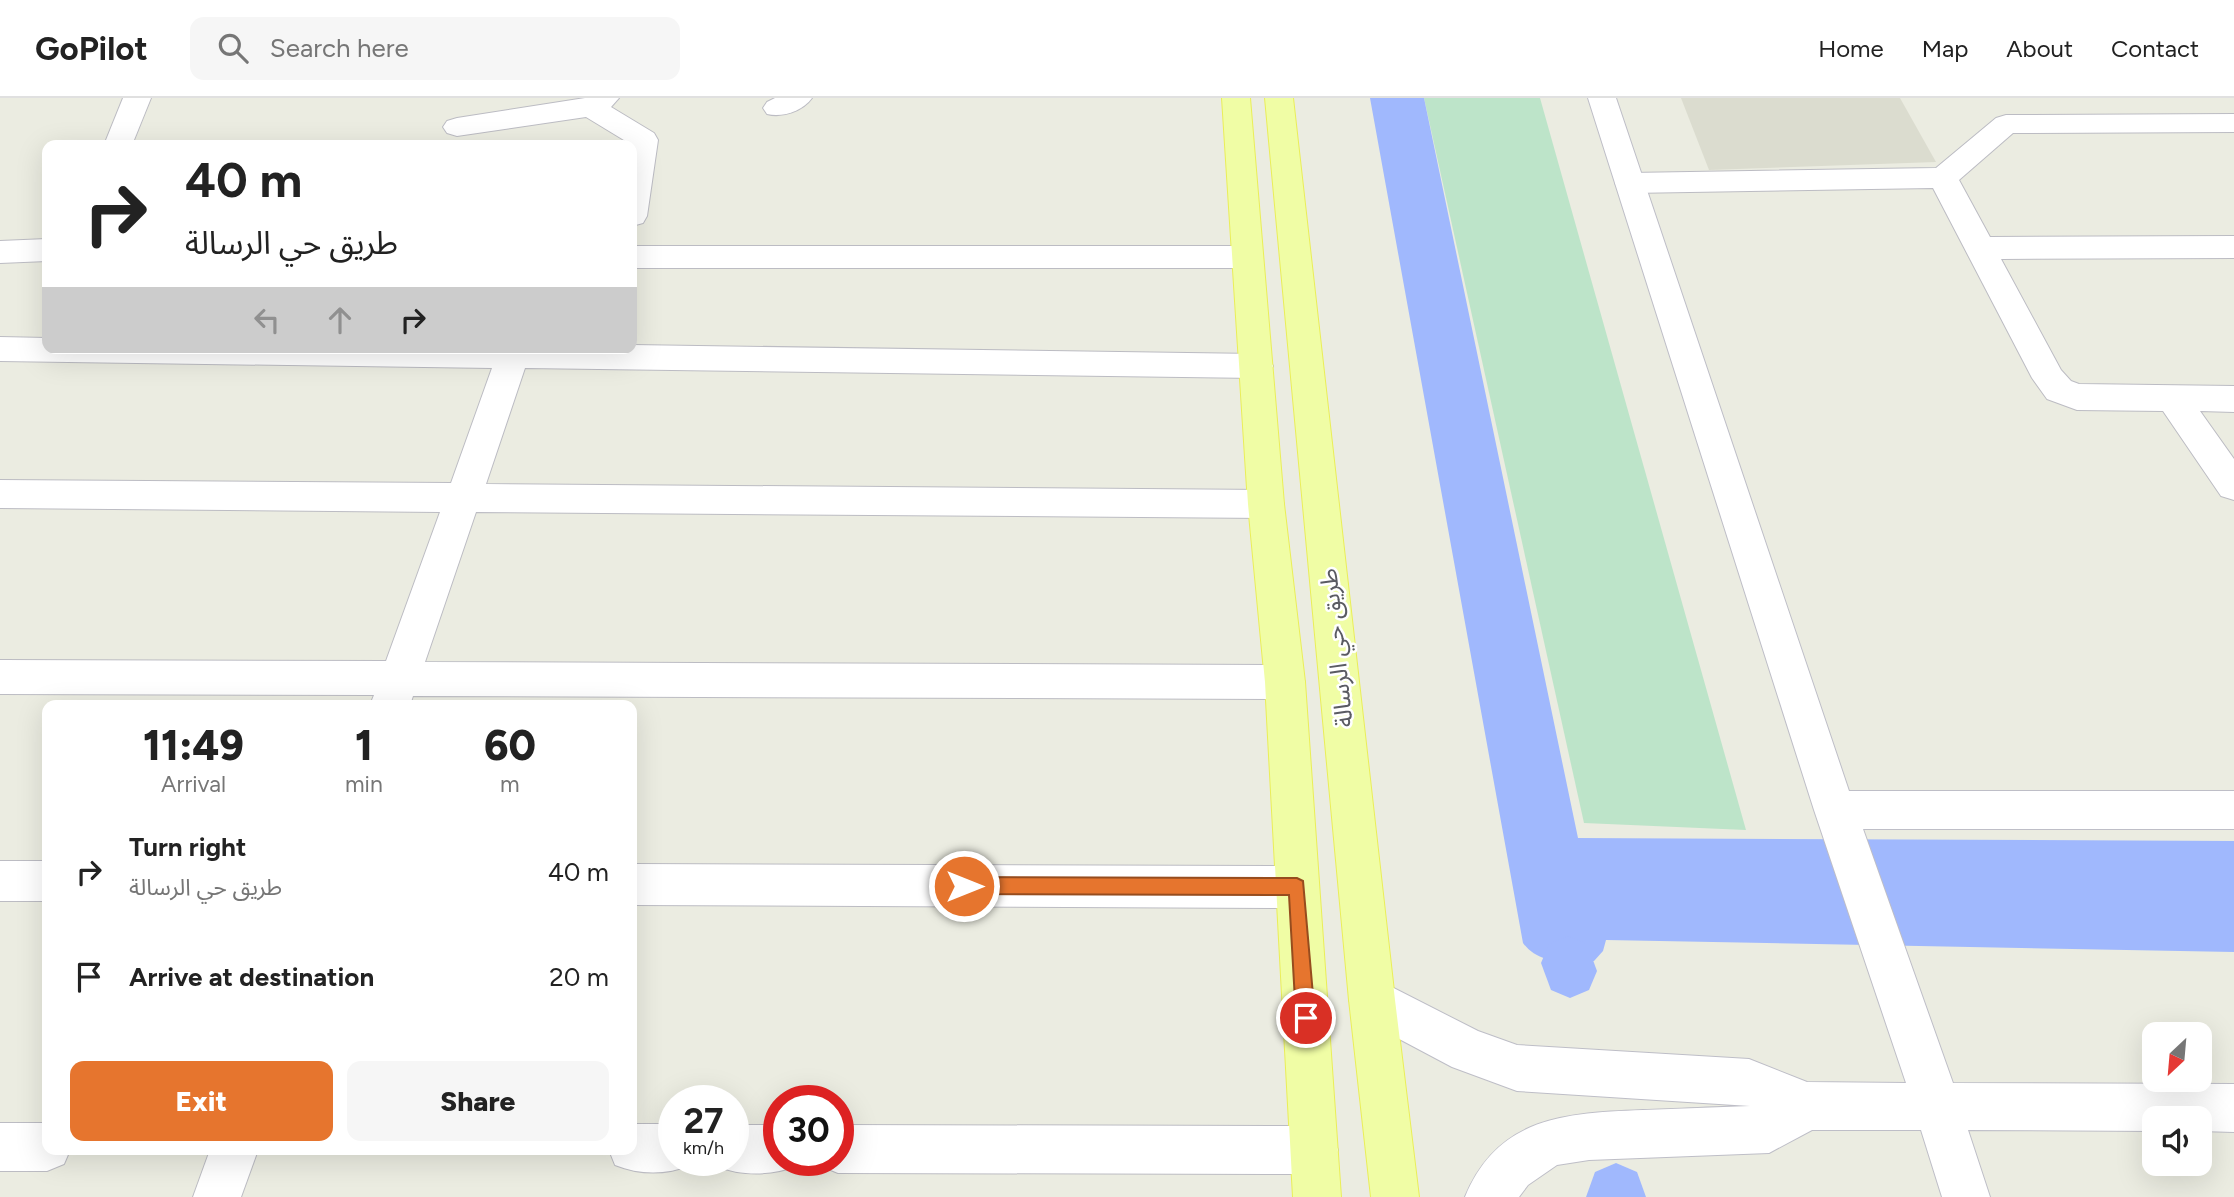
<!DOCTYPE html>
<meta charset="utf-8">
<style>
body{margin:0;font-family:Figtree,"Noto Sans Arabic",sans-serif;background:#f6f6f6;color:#222;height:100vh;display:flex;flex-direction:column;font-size:26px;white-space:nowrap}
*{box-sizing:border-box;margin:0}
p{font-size:23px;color:#767676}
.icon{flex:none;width:38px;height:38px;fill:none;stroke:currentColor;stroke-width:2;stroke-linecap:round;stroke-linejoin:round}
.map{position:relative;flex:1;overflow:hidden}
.details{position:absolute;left:42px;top:602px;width:595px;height:455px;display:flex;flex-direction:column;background:#fff;border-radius:14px;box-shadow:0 7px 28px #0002}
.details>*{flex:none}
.banner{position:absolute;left:42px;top:42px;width:595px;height:214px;border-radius:14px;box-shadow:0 7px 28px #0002;background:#fff;color:#222;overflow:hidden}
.needle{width:46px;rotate:206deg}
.controls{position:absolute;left:2142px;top:924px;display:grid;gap:14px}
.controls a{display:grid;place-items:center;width:70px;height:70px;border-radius:14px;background:#fff;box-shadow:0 7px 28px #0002;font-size:35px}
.speed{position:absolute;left:658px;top:987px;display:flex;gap:14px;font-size:35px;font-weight:700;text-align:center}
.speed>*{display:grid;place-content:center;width:91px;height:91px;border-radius:50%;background:#fff;box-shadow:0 7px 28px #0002;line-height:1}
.speed small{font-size:18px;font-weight:400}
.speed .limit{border:10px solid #d22;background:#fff;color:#111}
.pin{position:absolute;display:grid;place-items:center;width:60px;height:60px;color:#fff;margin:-30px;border:4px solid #fff;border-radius:50%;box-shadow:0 2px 7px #0007}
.me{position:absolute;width:77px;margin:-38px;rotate:90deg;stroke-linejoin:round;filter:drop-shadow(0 0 5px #0008)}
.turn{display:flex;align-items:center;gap:24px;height:147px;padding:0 28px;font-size:32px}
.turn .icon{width:91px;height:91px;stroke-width:2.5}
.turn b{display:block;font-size:49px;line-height:60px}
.lanes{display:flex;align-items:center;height:66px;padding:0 28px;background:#0003;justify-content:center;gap:35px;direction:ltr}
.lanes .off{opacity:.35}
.eta{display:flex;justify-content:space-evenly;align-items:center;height:119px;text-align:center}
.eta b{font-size:42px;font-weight:800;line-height:49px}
.button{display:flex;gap:14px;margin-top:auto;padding:14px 28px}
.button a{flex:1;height:80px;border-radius:14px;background:#e6752e;color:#fff;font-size:28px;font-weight:800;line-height:80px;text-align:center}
.button a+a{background:#f6f6f6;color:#222}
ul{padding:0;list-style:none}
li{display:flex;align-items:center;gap:21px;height:105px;padding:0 28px}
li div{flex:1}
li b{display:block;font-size:26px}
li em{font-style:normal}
header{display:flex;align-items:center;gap:42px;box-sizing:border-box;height:98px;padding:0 35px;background:#fff;border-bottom:2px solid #e0e0e0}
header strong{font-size:33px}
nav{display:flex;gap:38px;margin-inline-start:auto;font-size:24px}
.search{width:490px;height:63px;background:#f6f6f6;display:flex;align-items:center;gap:18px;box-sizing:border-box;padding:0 24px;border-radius:14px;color:#767676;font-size:26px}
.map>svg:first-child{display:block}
.education{fill:#dbdccf}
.green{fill:#bde4c9}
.water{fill:#a0b8fd}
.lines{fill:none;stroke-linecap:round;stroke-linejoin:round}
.canal{fill:#a0b8fd;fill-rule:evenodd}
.street-casing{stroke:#bcbcc3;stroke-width:2}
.secondary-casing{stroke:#bebec7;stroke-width:2}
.primary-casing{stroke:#eaee58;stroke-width:2}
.street{fill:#fff;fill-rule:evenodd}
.secondary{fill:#fff;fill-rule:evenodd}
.primary{fill:#f0fda5;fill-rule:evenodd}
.route{fill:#e6752e;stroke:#964c1e;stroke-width:2}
.labels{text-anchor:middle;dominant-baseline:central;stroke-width:5;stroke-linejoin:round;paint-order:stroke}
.street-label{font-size:24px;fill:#5a5b62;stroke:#fff}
</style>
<header>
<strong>GoPilot</strong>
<div class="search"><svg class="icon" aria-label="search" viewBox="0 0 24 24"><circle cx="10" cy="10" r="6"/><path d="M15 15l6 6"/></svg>Search here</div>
<nav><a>Home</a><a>Map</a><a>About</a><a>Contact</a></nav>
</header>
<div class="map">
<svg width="2234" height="1099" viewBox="0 0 2234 1099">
<rect width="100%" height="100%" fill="#ebece1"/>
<polygon class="education" points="1681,0 1900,0 1936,64 1709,72"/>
<polygon class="green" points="1424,0 1540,0 1746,732 1584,725"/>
<path class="water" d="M1370 0H1424L1578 740 2234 743V854L1606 842 1603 853 1594 863C1569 865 1539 867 1523 845Z"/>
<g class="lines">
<g class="canal">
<polygon points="1568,838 1587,846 1597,873 1589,892 1570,900 1551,892 1541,865 1549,846"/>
<polygon points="1616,1065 1637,1074 1646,1099 1586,1099 1595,1074"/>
</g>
<g class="street-casing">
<g id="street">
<polygon points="123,0 151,0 132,47 104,47"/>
<polygon points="585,0 619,0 611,9 654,35 658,42 647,118 643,125 632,128 632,47 586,19 457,38 447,35 443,29 447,23 457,20"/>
<path d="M775 0H812C803 13 782 20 767 16L763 10 767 4Z"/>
<polygon points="2234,16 2234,34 2013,35 1959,82 1990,139 2234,138 2234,160 2001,161 2061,272 2071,283 2079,286 2234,288 2234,314 2200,313 2234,361 2234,402 2221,398 2163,313 2077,312 2047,301 2032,280 1933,90 1630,95 1619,92 1615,85 1619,78 1630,75 1936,70 1996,20 2006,17"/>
<polygon points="47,141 47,163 0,165 0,143"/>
<polygon points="632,148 1247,148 1258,151 1263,159 1258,167 1247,170 632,170"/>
<polygon points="0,239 47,240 47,250 632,250 632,247 1256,256 1268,259 1273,268 1268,277 1256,280 525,270 486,386 1266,392 1279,396 1284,406 1279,416 1266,420 476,414 425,564 1285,567 1299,572 1305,584 1299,596 1285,601 413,598 410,607 370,607 374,597 0,596 0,562 386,563 440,414 0,410 0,382 451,385 492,270 0,263"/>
<rect x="0" y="763" width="47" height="40"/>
<polygon points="632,766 1297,768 1312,774 1319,789 1312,804 1297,810 632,807"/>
<polygon points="0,1025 47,1025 47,1052 70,1052 64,1066 47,1073 0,1073"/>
<path d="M632 1026H674V1062H693L691 1067C666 1077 640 1077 615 1067L609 1052H632Z"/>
<path d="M733 1027H779V1062H798L796 1068C771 1078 741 1078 716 1068L714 1062H733Z"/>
<polygon points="838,1027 1314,1028 1331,1035 1338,1052 1331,1069 1314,1076 838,1075 821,1068 819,1062 838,1062"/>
<polygon points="210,1052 258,1052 241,1099 193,1099"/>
</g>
</g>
<g class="secondary-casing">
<path id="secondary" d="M1588 0H1616L1849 693H2234V731H1863L1953 985 2234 986V1034L2200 1033V1020H2154V1033L1968 1032 1990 1099H1942L1921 1032H1812L1769 1055 1589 1062 1557 1067 1528 1087 1519 1099H1465C1498 1018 1567 1015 1643 1012 1679 1011 1715 1009 1750 1008L1517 993 1452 969 1356 918 1349 902 1356 886 1372 879 1478 933 1517 947 1749 961 1807 984 1906 985 1814 712Z"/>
</g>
<g class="primary-casing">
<g id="primary">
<polygon points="1222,0 1250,0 1284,406 1305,584 1341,1099 1293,1099 1265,584 1248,406"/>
<polygon points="1265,0 1293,0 1395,902 1419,1099 1371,1099 1349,902"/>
</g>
</g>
<use href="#street" class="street"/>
<use href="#secondary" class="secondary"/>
<use href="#primary" class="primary"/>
</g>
<polygon class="route" points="964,779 1297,780 1303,783 1315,920 1312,927 1306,930 1299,927 1296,920 1289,797 964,796 958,794 956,788 958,781"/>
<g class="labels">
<g class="street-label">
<text transform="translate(1336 550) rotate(-96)">طريق حي الرسالة</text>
</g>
</g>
</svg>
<div class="controls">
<a><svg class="needle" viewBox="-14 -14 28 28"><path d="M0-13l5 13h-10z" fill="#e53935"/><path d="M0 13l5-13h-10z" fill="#767676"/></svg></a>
<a><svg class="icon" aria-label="sound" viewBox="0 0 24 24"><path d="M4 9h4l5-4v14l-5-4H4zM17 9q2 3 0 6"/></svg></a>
</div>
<div class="speed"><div>27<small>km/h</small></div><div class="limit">30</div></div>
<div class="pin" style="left:1306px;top:920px;background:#d93025"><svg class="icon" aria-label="arrive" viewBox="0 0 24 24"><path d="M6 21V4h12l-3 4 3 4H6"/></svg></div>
<svg class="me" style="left:964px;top:788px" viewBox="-20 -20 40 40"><circle r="17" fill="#e6752e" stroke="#fff" stroke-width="3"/><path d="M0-11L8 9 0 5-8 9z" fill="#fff"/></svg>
<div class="banner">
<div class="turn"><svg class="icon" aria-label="right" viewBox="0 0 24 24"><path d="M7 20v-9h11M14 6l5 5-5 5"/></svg><div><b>40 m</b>طريق حي الرسالة</div></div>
<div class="lanes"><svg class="icon off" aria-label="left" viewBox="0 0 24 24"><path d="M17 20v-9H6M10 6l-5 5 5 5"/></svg><svg class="icon off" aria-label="ahead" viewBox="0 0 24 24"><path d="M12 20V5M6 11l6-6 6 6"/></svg><svg class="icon" aria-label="right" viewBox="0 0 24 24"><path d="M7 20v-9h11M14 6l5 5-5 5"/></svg></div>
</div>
<section class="details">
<div class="eta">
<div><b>11:49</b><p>Arrival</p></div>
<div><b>1</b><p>min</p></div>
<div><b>60</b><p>m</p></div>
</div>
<ul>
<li><svg class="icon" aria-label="right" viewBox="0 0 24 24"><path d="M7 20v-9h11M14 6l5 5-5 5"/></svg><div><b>Turn right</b><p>طريق حي الرسالة</p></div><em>40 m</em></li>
<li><svg class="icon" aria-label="arrive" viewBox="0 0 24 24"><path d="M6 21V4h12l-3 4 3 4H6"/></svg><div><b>Arrive at destination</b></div><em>20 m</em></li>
</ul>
<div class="button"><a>Exit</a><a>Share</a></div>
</section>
</div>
